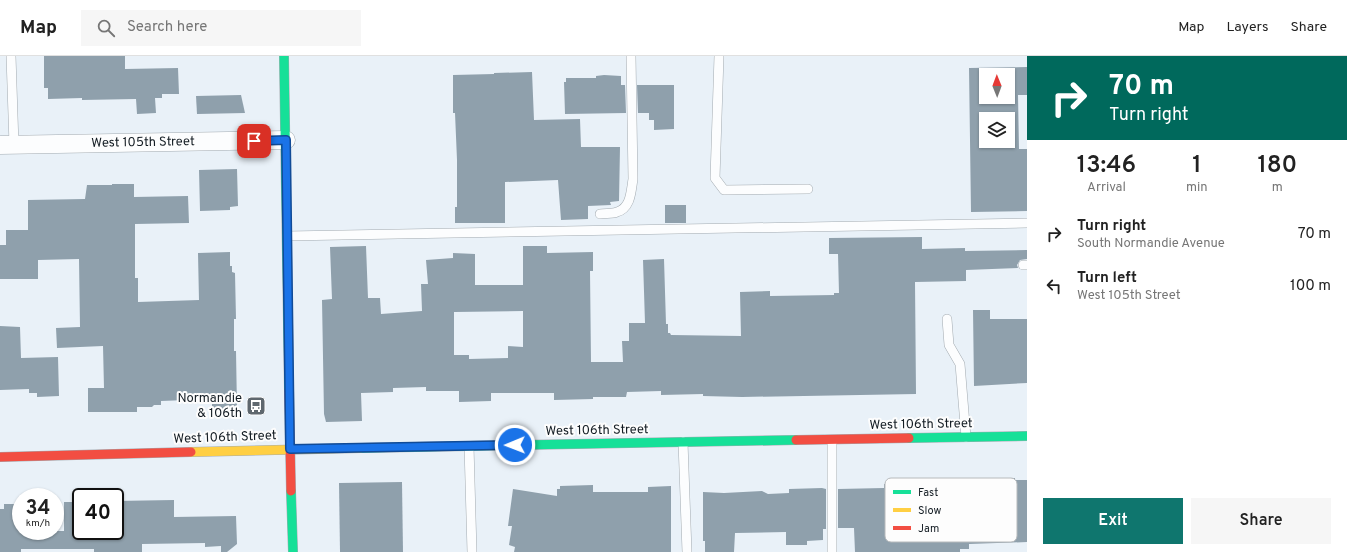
<!DOCTYPE html>
<style>
body{margin:0;font-family:Overpass,sans-serif;background:#f6f6f6;color:#222;height:100vh;display:flex;flex-direction:column;font-size:15px;white-space:nowrap}
*{box-sizing:border-box;margin:0}
p{font-size:13px;color:#767676}
.icon{flex:none;width:22px;height:22px;fill:none;stroke:currentColor;stroke-width:2;stroke-linecap:round;stroke-linejoin:round}
.map{position:relative;flex:1;overflow:hidden}
.sheet{display:flex;flex-direction:column;background:#fff;width:320px}
.sheet>*{flex:none}
.guide{background:#00695c;color:#fff;overflow:hidden}
.needle{width:26px;rotate:359deg}
.fabs{position:absolute;left:979px;top:12px;display:grid;gap:8px}
.fabs a{display:grid;place-items:center;width:36px;height:36px;border-radius:0px;background:#fff;box-shadow:0 1px 3px #0004;font-size:20px}
.speed{position:absolute;left:12px;top:432px;display:flex;gap:8px;font-size:20px;font-weight:700;text-align:center}
.speed>*{display:grid;place-content:center;width:52px;height:52px;border-radius:50%;background:#fff;box-shadow:0 1px 3px #0004;line-height:1}
.speed small{font-size:10px;font-weight:400}
.speed .limit{border:2px solid #111;border-radius:6px;background:#fff;color:#111}
.pin{position:absolute;display:grid;place-items:center;width:34px;height:34px;color:#fff;margin:-17px;border-radius:8px;box-shadow:0 2px 6px #0006}
.me{position:absolute;width:44px;margin:-22px;rotate:269deg;stroke-linejoin:round;filter:drop-shadow(0 0 3px #0008)}
.turn{display:flex;align-items:center;gap:14px;height:84px;padding:0 16px;font-size:18px}
.turn .icon{width:52px;height:52px;stroke-width:2.5}
.turn b{display:block;font-size:28px;line-height:34px}
.eta{display:flex;justify-content:space-evenly;align-items:center;height:68px;text-align:center}
.eta b{font-size:24px;font-weight:600;line-height:28px}
.primary-button{display:flex;gap:8px;margin-top:auto;padding:8px 16px}
.primary-button a{flex:1;height:46px;border-radius:0px;background:#0f766e;color:#fff;font-size:16px;font-weight:600;line-height:46px;text-align:center}
.primary-button a+a{background:#f6f6f6;color:#222}
ul{padding:0;list-style:none}
li{display:flex;align-items:center;gap:12px;height:52px;padding:0 16px}
li div{flex:1}
li b{display:block;font-size:15px}
li em{font-style:normal}
header{display:flex;align-items:center;gap:24px;box-sizing:border-box;height:56px;padding:0 20px;background:#fff;border-bottom:1px solid #e0e0e0}
header strong{font-size:19px}
nav{display:flex;gap:22px;margin-inline-start:auto;font-size:14px}
.search{width:280px;height:36px;background:#f6f6f6;display:flex;align-items:center;gap:10px;box-sizing:border-box;padding:0 14px;border-radius:0px;color:#767676;font-size:15px}
main{display:flex;flex:1;min-height:0}
.map>svg:first-child{display:block}
.building{fill:#8fa0ac;fill-rule:evenodd}
.lines{fill:none;stroke-linecap:round;stroke-linejoin:round}
.lane-casing{stroke:#a3abb1;stroke-width:10}
.street-casing{stroke:#a3abb1;stroke-width:19}
.fast-casing{stroke:#a3abb1;stroke-width:10}
.slow-casing{stroke:#a3abb1;stroke-width:10}
.jam-casing{stroke:#a3abb1;stroke-width:10}
.lane{stroke:#fcfdfe;stroke-width:9}
.street{stroke:#fcfdfe;stroke-width:18}
.fast{stroke:#16e098;stroke-width:9}
.slow{stroke:#ffcf43;stroke-width:9}
.jam{stroke:#f24e42;stroke-width:9}
.route-casing{stroke:#114b97;stroke-width:10}
.route{stroke:#1a73e8;stroke-width:7}
.labels{text-anchor:middle;dominant-baseline:central;stroke-width:4;stroke-linejoin:round;paint-order:stroke}
.street-label{font-size:13px;fill:#131c23;stroke:#fdfdfd}
.poi-label{font-size:13px;fill:#131c23;stroke:#fdfdfd;text-anchor:end}
.key{fill:#fdfdfd;stroke:#b7babc;stroke-width:1}
.key-label{font-size:11px;fill:#131c23}
</style>
<header>
<strong>Map</strong>
<div class="search"><svg class="icon" aria-label="search" viewBox="0 0 24 24"><circle cx="10" cy="10" r="6"/><path d="M15 15l6 6"/></svg>Search here</div>
<nav><a>Map</a><a>Layers</a><a>Share</a></nav>
</header>
<main>
<div class="map">
<svg width="1027" height="496" viewBox="0 0 1027 496">
<rect width="100%" height="100%" fill="#e9f1f8"/>
<g class="building">
<polygon points="44,0 125,0 125,13 178,12 179,38 162,38 162,42 155,42 156,57 137,58 136,43 82,44 82,42 48,43 48,32 44,32"/>
<path d="M1027 11V39H1018L1019 93H1027V155L971 156 969 12ZM986 19H1008V41H986ZM986 63H1008V85H986Z"/>
<polygon points="532,16 534,64 580,63 581,91 620,91 619,145 610,146 611,149 588,150 588,163 561,164 558,124 505,126 505,167 455,167 455,151 457,151 457,104 455,57 453,57 453,19 494,18 494,17"/>
<polygon points="604,19 621,20 621,29 625,29 626,57 565,58 564,26 566,26 566,22 596,22 596,20"/>
<polygon points="637,29 674,29 674,73 654,74 654,64 649,64 649,57 638,57"/>
<polygon points="241,39 245,57 197,58 196,40"/>
<polygon points="237,113 238,150 230,151 230,154 200,155 199,114"/>
<polygon points="112,128 134,128 134,141 188,140 189,167 135,168 135,222 138,222 138,246 199,244 198,197 230,196 230,210 232,210 232,216 235,217 236,263 234,263 234,295 236,295 237,353 212,353 212,343 161,345 161,349 154,349 152,351 137,351 137,356 88,356 88,332 104,332 103,290 57,292 56,272 80,271 79,203 38,204 38,223 0,223 0,189 6,189 6,174 28,174 28,144 85,143 87,129 112,129"/>
<rect x="665" y="149" width="21" height="18"/>
<path d="M922 181V193L965 192V195L1027 194V203L1020 204 1017 209 1018 212 966 214V225L915 226 916 338 742 341 703 340V338L661 339V335L627 336 626 341H593V343L554 344V337H491V345L459 346V335H426V331L393 332V336L361 337 362 365 326 366 324 358 322 244 332 243 330 191 366 190 368 242H380L381 258 422 255 421 228H428L426 204 453 202V197L475 198V229H523V190H547V197L593 196V215H590L591 306H623L622 285H629V267H645L643 204 664 203 666 268H668V277H670L671 279 741 280 740 236 770 235V240L834 239V237H839L838 198H829V182ZM523 255V291L508 290V302L469 303V299H454V256Z"/>
<polygon points="973,254 990,254 990,263 1027,263 1027,327 974,330"/>
<polygon points="0,270 20,271 21,302 58,301 59,340 37,341 37,337 29,337 29,333 0,334"/>
<polygon points="993,422 1015,422 1015,424 1027,424 1027,486 969,488 969,493 960,493 960,496 855,496 854,472 838,472 838,433 884,432 884,428 922,428 922,431 959,431 960,438 994,437"/>
<polygon points="402,426 403,496 340,496 339,427"/>
<polygon points="593,429 593,436 648,436 648,431 671,430 671,496 514,496 515,491 509,489 512,470 508,470 513,433 557,440 557,433 560,433 560,430"/>
<polygon points="822,432 826,433 826,473 823,473 823,484 807,485 807,489 786,489 786,476 735,477 734,496 705,496 705,485 703,485 703,436 724,437 762,435 768,438 789,437 789,433"/>
<polygon points="174,444 174,461 236,460 237,488 227,496 221,496 221,490 205,491 205,487 142,488 142,496 94,496 94,493 21,493 21,496 0,496 0,453 4,453 4,448 21,448 20,475 64,475 64,446 81,446 81,475 115,475 115,445"/>
</g>
<g class="lines">
<g class="lane-casing">
<g id="lane">
<polyline points="11,0 14,89"/>
<polyline points="719,0 715,122 724,134 808,133"/>
<path d="M600 158C606 157 612 158 617 156 631 152 631 135 633 123L631 0"/>
<polyline points="287,180 1027,167"/>
<polyline points="1023,209 1027,209"/>
<polyline points="947,263 949,289 960,308 966,381"/>
<polyline points="832,384 832,496"/>
<polyline points="683,386 687,496"/>
<polyline points="469,390 472,496"/>
</g>
</g>
<g class="street-casing">
<polyline id="street" points="0,89 286,84"/>
</g>
<g class="fast-casing">
<g id="fast">
<polyline points="284,0 289,334"/>
<polyline points="909,382 1027,380"/>
<polyline points="361,392 796,384"/>
<polyline points="291,435 293,496"/>
</g>
</g>
<g class="slow-casing">
<polyline id="slow" points="191,396 361,392"/>
</g>
<g class="jam-casing">
<g id="jam">
<polyline points="289,334 291,435"/>
<polyline points="796,384 909,382"/>
<polyline points="0,401 191,396"/>
</g>
</g>
<use href="#lane" class="lane"/>
<use href="#street" class="street"/>
<use href="#fast" class="fast"/>
<use href="#slow" class="slow"/>
<use href="#jam" class="jam"/>
</g>
<g class="lines">
<g class="route-casing">
<polyline id="route" points="254,85 286,84 290,393 515,389"/>
</g>
<use href="#route" class="route"/>
</g>
<defs>
<g id="bus-square" transform="scale(1)"><rect x="-9" y="-9" width="18" height="18" rx="4" fill="#5e676e" stroke="#fdfdfd"/><path d="M-5-6H5V4H4V6H2V4H-2V6H-4V4H-5ZM-3.5-4V0h7V-4ZM-3.5 1.2v1.5H-2V1.2ZM2 1.2v1.5H3.5V1.2Z" fill="#fff"/></g>
</defs>
<g fill-rule="evenodd">
<use href="#bus-square" x="256" y="350"/>
</g>
<g class="labels">
<g class="street-label">
<text transform="translate(143 87) rotate(-1)">West 105th Street</text>
<text transform="translate(921 369) rotate(-1)">West 106th Street</text>
<text transform="translate(597 375) rotate(-1)">West 106th Street</text>
<text transform="translate(225 382) rotate(-2)">West 106th Street</text>
</g>
<g class="poi-label">
<text x="242" y="343">Normandie<tspan x="242" dy="15">&amp; 106th</tspan></text>
</g>
</g>
<rect x="885" y="422" width="132" height="64" rx="6" class="key"/>
<rect x="893" y="434" width="18" height="4" fill="#16e098"/>
<rect x="893" y="452" width="18" height="4" fill="#ffcf43"/>
<rect x="893" y="470" width="18" height="4" fill="#f24e42"/>
<g class="key-label">
<text x="918" y="440">Fast</text>
<text x="918" y="458">Slow</text>
<text x="918" y="476">Jam</text>
</g>
</svg>
<div class="fabs">
<a><svg class="needle" viewBox="-14 -14 28 28"><path d="M0-13l5 13h-10z" fill="#e53935"/><path d="M0 13l5-13h-10z" fill="#767676"/></svg></a>
<a><svg class="icon" aria-label="layers" viewBox="0 0 24 24"><path d="M12 4l9 5-9 5-9-5zM3 14l9 5 9-5"/></svg></a>
</div>
<div class="speed"><div>34<small>km/h</small></div><div class="limit">40</div></div>
<div class="pin" style="left:254px;top:85px;background:#d93025"><svg class="icon" aria-label="arrive" viewBox="0 0 24 24"><path d="M6 21V4h12l-3 4 3 4H6"/></svg></div>
<svg class="me" style="left:515px;top:389px" viewBox="-20 -20 40 40"><circle r="17" fill="#1a73e8" stroke="#fff" stroke-width="3"/><path d="M0-11L8 9 0 5-8 9z" fill="#fff"/></svg>
</div>
<section class="sheet">
<div class="guide">
<div class="turn"><svg class="icon" aria-label="right" viewBox="0 0 24 24"><path d="M7 20v-9h11M14 6l5 5-5 5"/></svg><div><b>70 m</b>Turn right</div></div>
</div>
<div class="eta">
<div><b>13:46</b><p>Arrival</p></div>
<div><b>1</b><p>min</p></div>
<div><b>180</b><p>m</p></div>
</div>
<ul>
<li><svg class="icon" aria-label="right" viewBox="0 0 24 24"><path d="M7 20v-9h11M14 6l5 5-5 5"/></svg><div><b>Turn right</b><p>South Normandie Avenue</p></div><em>70 m</em></li>
<li><svg class="icon" aria-label="left" viewBox="0 0 24 24"><path d="M17 20v-9H6M10 6l-5 5 5 5"/></svg><div><b>Turn left</b><p>West 105th Street</p></div><em>100 m</em></li>
</ul>
<div class="primary-button"><a>Exit</a><a>Share</a></div>
</section>
</main>
